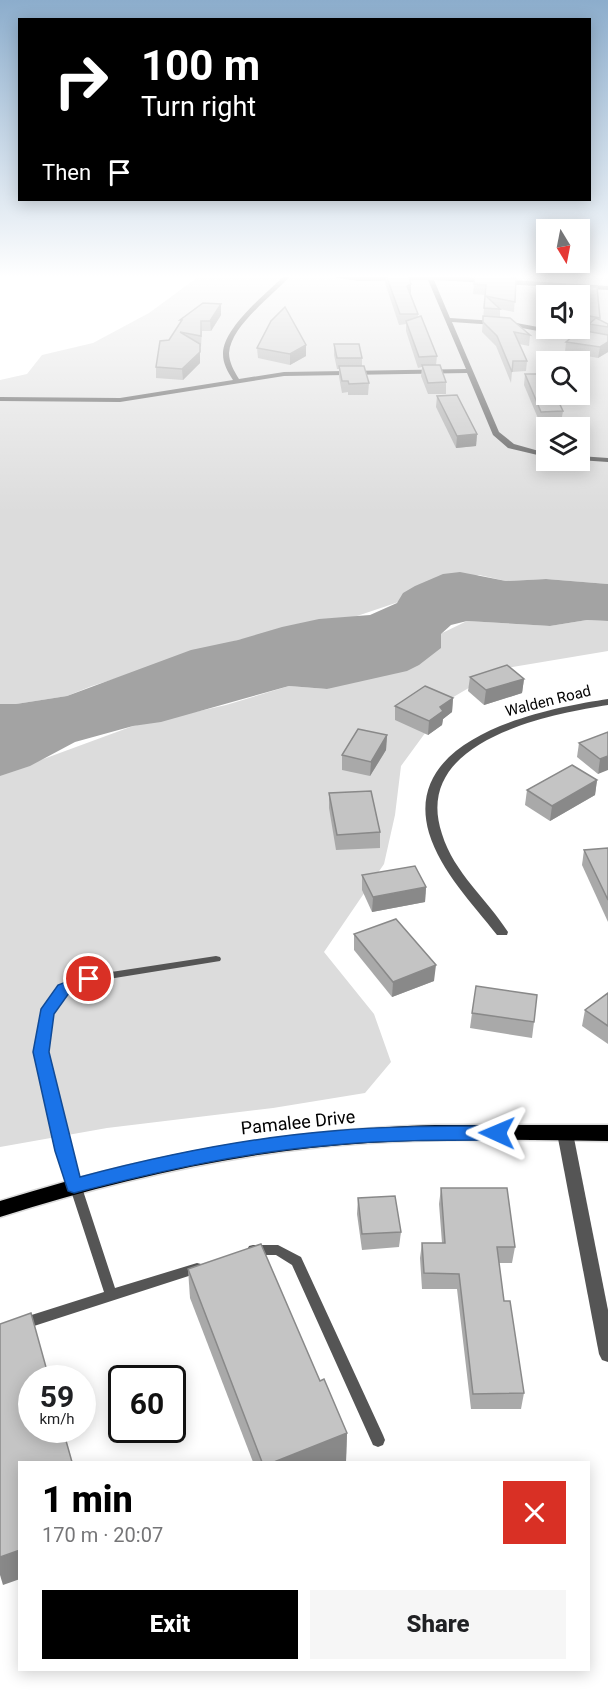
<!DOCTYPE html>
<meta charset="utf-8">
<style>
body{margin:0;font-family:Roboto,sans-serif;background:#f6f6f6;color:#202124;height:100vh;display:flex;flex-direction:column;font-size:22px;white-space:nowrap}
*{box-sizing:border-box;margin:0}
p{font-size:20px;color:#757577}
.icon{flex:none;width:33px;height:33px;fill:none;stroke:currentColor;stroke-width:2;stroke-linecap:round;stroke-linejoin:round}
.map{position:relative;flex:1;overflow:hidden}
.panel{position:absolute;left:18px;top:1461px;width:572px;height:210px;display:flex;flex-direction:column;background:#fff;border-radius:0px;box-shadow:0 3px 15px #0003}
.panel>*{flex:none}
.hud{position:absolute;left:18px;top:18px;width:573px;height:183px;border-radius:0px;box-shadow:0 3px 15px #0003;background:#000;color:#fff;overflow:hidden}
.needle{width:39px;rotate:170deg}
.tools{position:absolute;left:536px;top:219px;display:grid;gap:12px}
.tools a{display:grid;place-items:center;width:54px;height:54px;border-radius:0px;background:#fff;box-shadow:0 3px 15px #0003;font-size:30px}
.speed{position:absolute;left:18px;top:1365px;display:flex;gap:12px;font-size:30px;font-weight:700;text-align:center}
.speed>*{display:grid;place-content:center;width:78px;height:78px;border-radius:50%;background:#fff;box-shadow:0 3px 15px #0003;line-height:1}
.speed small{font-size:15px;font-weight:400}
.speed .limit{border:3px solid #111;border-radius:9px;background:#fff;color:#111}
.pin{position:absolute;display:grid;place-items:center;width:51px;height:51px;color:#fff;margin:-26px;border:3px solid #fff;border-radius:50%;box-shadow:0 2px 6px #0007}
.me{position:absolute;width:66px;margin:-33px;rotate:271deg;stroke-linejoin:round;filter:drop-shadow(0 0 4px #0008)}
.turn{display:flex;align-items:center;gap:21px;height:126px;padding:0 24px;font-size:27px}
.turn .icon{width:78px;height:78px;stroke-width:2.5}
.turn b{display:block;font-size:42px;line-height:51px}
.then{display:flex;align-items:center;height:57px;padding:0 24px;background:#0003;gap:12px;font-size:22px}
.round{display:grid;place-items:center;flex:none;width:63px;height:63px;border-radius:0px;background:#f6f6f6}
.head{display:flex;align-items:center;justify-content:space-between;height:102px;padding:0 24px}
h1{font-size:36px;font-weight:800;line-height:45px;color:#000}
.cta{display:flex;gap:12px;margin-top:auto;padding:12px 24px}
.cta a{flex:1;height:69px;border-radius:0px;background:#000;color:#fff;font-size:24px;font-weight:800;line-height:69px;text-align:center}
.cta a+a{background:#f6f6f6;color:#202124}
.map>svg:first-child{display:block}
.green{fill:#dcdcdc;fill-rule:evenodd}
.water{fill:#a3a3a3}
.lines{fill:none;stroke-linecap:round;stroke-linejoin:round}
.primary-casing{stroke:#dbdbdb;stroke-width:3}
.lane{fill:#555;fill-rule:evenodd}
.street{fill:#555;fill-rule:evenodd}
.primary{fill:#000;fill-rule:evenodd}
.wall{fill:#a9a9a9}
.shaded-wall{fill:#898989}
.building{fill:#c4c4c4;stroke:#898989;stroke-width:1.5}
.route{fill:#1a73e8;stroke:#114b97;stroke-width:1.5}
.labels{text-anchor:middle;dominant-baseline:central;stroke-width:4.5;stroke-linejoin:round;paint-order:stroke}
.street-label{font-size:15px;fill:#000;stroke:#fff}
.near-street-label{font-size:18px;fill:#000;stroke:#fff}
</style>
<div class="map">
<svg width="608" height="1690" viewBox="0 0 608 1690">
<rect width="100%" height="100%" fill="#fff"/>
<g class="green">
<path d="M208 275H608V584L546 579 506 581 479 575 354 617 238 640 92 686 67 696 16 704H0V380L27 374 42 355 93 343 149 313 198 277ZM546 296H579V328H546ZM546 362H579V394H546ZM546 428H579V460H546Z"/>
<polygon points="587,620 608,621 608,651 501,669 450,699 401,766 395,815 384,864 324,952 374,1014 391,1062 365,1093 273,1108 107,1128 0,1147 0,775 133,726 226,705 289,686 327,689 467,621 550,626"/>
</g>
<polygon class="water" points="460,572 506,581 546,579 608,584 608,621 587,620 550,626 467,621 451,625 441,634 441,648 419,665 407,671 327,689 289,686 161,722 133,726 75,742 30,766 0,776 0,704 16,704 67,696 191,650 238,640 282,627 319,619 370,615 397,603 403,593 415,586 443,574"/>
<g class="lines">
<g class="primary-casing">
<path id="primary" d="M435 1125H608V1141C528 1140 448 1138 368 1143 242 1151 120 1179 0 1217V1201C142 1156 286 1129 435 1125Z"/>
</g>
<g class="lane">
<polygon points="216,956 220,957 221,959 220,961 90,982 67,992 51,1014 46,1052 70,1151 115,1288 197,1263 201,1264 203,1268 201,1272 0,1337 0,1325 104,1292 58,1151 36,1052 41,1013 59,986 85,976"/>
<polygon points="253,1245 278,1245 301,1257 383,1435 385,1440 383,1445 378,1447 373,1445 292,1265 276,1255 253,1255 249,1254 247,1250 249,1246"/>
</g>
<g class="street">
<path d="M285 275H291C274 295 231 325 229 353 229 362 234 371 239 379L284 372 466 369 428 280 358 281 320 275 358 277 432 275 608 286V290L434 280 450 318 511 322 608 340V344L511 326 452 322 499 432 514 444 546 453V457L508 448 493 435 467 373 284 376 120 402 0 401V397L120 398 233 380C228 372 223 364 223 354 223 327 267 293 285 275Z"/>
<polygon points="579,456 608,458 608,462 579,460"/>
<path d="M608 699V705C544 715 411 742 442 834 454 873 487 899 508 932L507 935H497C473 904 441 872 429 833 401 737 542 709 608 699Z"/>
<polygon points="565,1127 570,1129 573,1133 608,1310 608,1362 602,1360 599,1354 557,1133 560,1129"/>
</g>
<use href="#primary" class="primary"/>
</g>
<g class="wall">
<polygon points="386,275 408,275 411,294 418,314 418,317 437,356 436,365 446,382 446,394 428,394 421,376 422,367 418,368 406,331 406,324 399,325 385,283"/>
<polygon points="475,275 516,275 514,312 500,309 500,317 530,335 529,346 519,344 527,361 526,371 512,372 511,383 496,346 482,332 485,295 473,294"/>
<polygon points="567,285 597,287 600,320 608,324 608,342 604,345 608,342 608,352 598,358 565,352 566,342 580,330 588,332 588,326 579,325 579,296 566,296"/>
<polygon points="221,304 221,315 211,331 202,331 201,347 200,346 200,363 183,380 156,378 156,367 169,340 181,322 180,320"/>
<polygon points="334,344 362,358 362,366 369,383 368,395 348,395 348,392 342,393 339,377 339,369 337,369 334,355"/>
<polygon points="257,348 306,356 290,365 258,358"/>
<polygon points="525,374 563,411 561,423 540,423 524,385"/>
<polygon points="437,396 477,434 476,446 456,448 436,407"/>
<polygon points="470,677 524,679 522,693 484,705 468,691"/>
<polygon points="453,698 452,712 443,719 442,725 428,735 395,720 395,706"/>
<polygon points="608,732 598,774 577,757 579,743"/>
<polygon points="387,735 386,750 370,776 342,770 342,755"/>
<polygon points="597,780 595,795 550,821 525,805 527,790"/>
<polygon points="329,793 380,832 380,848 336,850 329,808"/>
<polygon points="608,848 608,922 582,865 584,850"/>
<polygon points="362,875 426,887 425,902 372,912 362,890"/>
<polygon points="354,934 434,981 392,997 354,950"/>
<polygon points="608,993 608,1044 582,1026 585,1010"/>
<polygon points="472,1013 534,1022 532,1038 470,1028"/>
<polygon points="441,1188 515,1247 512,1263 499,1263 504,1301 524,1393 521,1409 471,1409 457,1289 422,1289 420,1258 422,1243 442,1243 439,1204"/>
<polygon points="358,1198 401,1232 399,1247 362,1250 357,1214"/>
<polygon points="188,1269 347,1433 346,1461 342,1462 253,1462 190,1298"/>
</g>
<g class="shaded-wall">
<polygon points="411,284 411,294 407,286"/>
<polygon points="221,304 221,315 211,331 210,321"/>
<polygon points="608,342 608,352 598,358 600,347"/>
<polygon points="200,344 200,363 183,380 182,369"/>
<polygon points="306,345 306,356 290,365 290,354"/>
<polygon points="477,434 476,446 456,448 457,436"/>
<polygon points="524,679 522,693 484,705 486,690"/>
<polygon points="453,698 452,712 443,719 442,725 428,735 429,721 440,707"/>
<polygon points="387,735 386,750 370,776 371,762"/>
<polygon points="608,756 608,770 598,774 600,759"/>
<polygon points="597,780 595,795 550,821 552,806"/>
<polygon points="426,887 425,902 372,912 373,897"/>
<polygon points="436,965 434,981 392,997 393,982"/>
<polygon points="347,1433 346,1461 342,1462 274,1462"/>
<polygon points="20,1550 20,1579 3,1585 0,1575 0,1557"/>
</g>
<g class="building">
<polygon points="386,275 408,275 411,284 407,286 418,314 400,314"/>
<polygon points="475,275 516,277 515,302 486,296 500,309 484,308 486,285 474,284"/>
<polygon points="567,285 597,287 600,318 579,314 579,296 568,296"/>
<polygon points="203,303 221,304 210,321 201,321 201,336 180,332 200,344 200,352 182,369 156,367 160,341 169,340 182,320 180,320"/>
<polygon points="285,307 306,345 290,354 257,348 271,321"/>
<polygon points="421,316 437,356 419,357 406,321"/>
<polygon points="483,316 510,318 530,335 514,332 527,361 513,361 512,372 497,336 483,322"/>
<polygon points="596,318 608,324 608,327 589,324"/>
<polygon points="580,330 608,335 608,342 600,347 566,342"/>
<polygon points="334,344 359,344 362,358 337,358"/>
<polygon points="422,365 440,365 446,382 428,383"/>
<polygon points="339,366 364,366 369,383 349,384 348,381 342,381"/>
<polygon points="525,374 545,374 546,377 546,394 555,394 563,411 541,412"/>
<polygon points="457,395 477,434 457,436 437,396"/>
<polygon points="507,665 524,679 486,690 470,677"/>
<polygon points="425,686 453,698 440,707 443,711 429,721 395,706"/>
<polygon points="358,729 387,735 371,762 342,755"/>
<polygon points="608,732 608,756 600,759 579,743"/>
<polygon points="572,765 597,780 552,806 527,790"/>
<polygon points="371,791 380,832 337,835 329,793"/>
<polygon points="608,848 608,900 584,850"/>
<polygon points="415,866 426,887 373,897 362,875"/>
<polygon points="396,919 436,965 393,982 354,934"/>
<polygon points="476,986 537,995 534,1022 472,1013"/>
<polygon points="608,993 608,1026 585,1010"/>
<polygon points="441,1188 507,1188 515,1247 497,1247 504,1301 510,1301 524,1393 473,1394 459,1274 424,1273 422,1243 445,1243"/>
<polygon points="395,1196 401,1232 362,1234 358,1198"/>
<polygon points="261,1244 320,1381 324,1379 347,1433 274,1462 262,1462 188,1269"/>
<polygon points="31,1313 49,1378 32,1378 32,1430 63,1430 72,1462 20,1462 20,1550 0,1557 0,1324"/>
</g>
<linearGradient id="sky" x2="0" y2="1"><stop stop-color="#8cadcc"/><stop offset="0.54" stop-color="#fff"/><stop offset="1" stop-color="#fff" stop-opacity="0"/></linearGradient>
<rect width="608" height="512" fill="url(#sky)"/>
<path class="route" d="M89 973 94 975 96 979 94 983 69 993 54 1014 49 1052 80 1177C163 1155 246 1138 332 1131 387 1126 442 1126 497 1126L503 1128 505 1133 503 1138 497 1140C442 1140 387 1140 333 1145 245 1152 159 1171 74 1193L68 1191 55 1151 33 1052 41 1009 58 985Z"/>
<g class="labels">
<g class="street-label">
<text transform="translate(548 701) rotate(-14)">Walden Road</text>
</g>
<g class="near-street-label">
<text transform="translate(298 1122) rotate(-6)">Pamalee Drive</text>
</g>
</g>
</svg>
<div class="tools">
<a><svg class="needle" viewBox="-14 -14 28 28"><path d="M0-13l5 13h-10z" fill="#e53935"/><path d="M0 13l5-13h-10z" fill="#757577"/></svg></a>
<a><svg class="icon" aria-label="sound" viewBox="0 0 24 24"><path d="M4 9h4l5-4v14l-5-4H4zM17 9q2 3 0 6"/></svg></a>
<a><svg class="icon" aria-label="search" viewBox="0 0 24 24"><circle cx="10" cy="10" r="6"/><path d="M15 15l6 6"/></svg></a>
<a><svg class="icon" aria-label="layers" viewBox="0 0 24 24"><path d="M12 4l9 5-9 5-9-5zM3 14l9 5 9-5"/></svg></a>
</div>
<div class="speed"><div>59<small>km/h</small></div><div class="limit">60</div></div>
<div class="pin" style="left:89px;top:979px;background:#d93025"><svg class="icon" aria-label="arrive" viewBox="0 0 24 24"><path d="M6 21V4h12l-3 4 3 4H6"/></svg></div>
<svg class="me" style="left:497px;top:1133px" viewBox="-20 -20 40 40"><path d="M0-17L14 15 0 8-14 15z" fill="#1a73e8" stroke="#fff" stroke-width="4"/></svg>
<div class="hud">
<div class="turn"><svg class="icon" aria-label="right" viewBox="0 0 24 24"><path d="M7 20v-9h11M14 6l5 5-5 5"/></svg><div><b>100 m</b>Turn right</div></div>
<div class="then">Then<svg class="icon" aria-label="arrive" viewBox="0 0 24 24"><path d="M6 21V4h12l-3 4 3 4H6"/></svg></div>
</div>
<section class="panel">
<div class="head"><div><h1>1 min</h1><p>170 m · 20:07</p></div><a class="round" style="background:#d93025;color:#fff"><svg class="icon" aria-label="close" viewBox="0 0 24 24"><path d="M6 6l12 12M18 6L6 18"/></svg></a></div>
<div class="cta"><a>Exit</a><a>Share</a></div>
</section>
</div>
